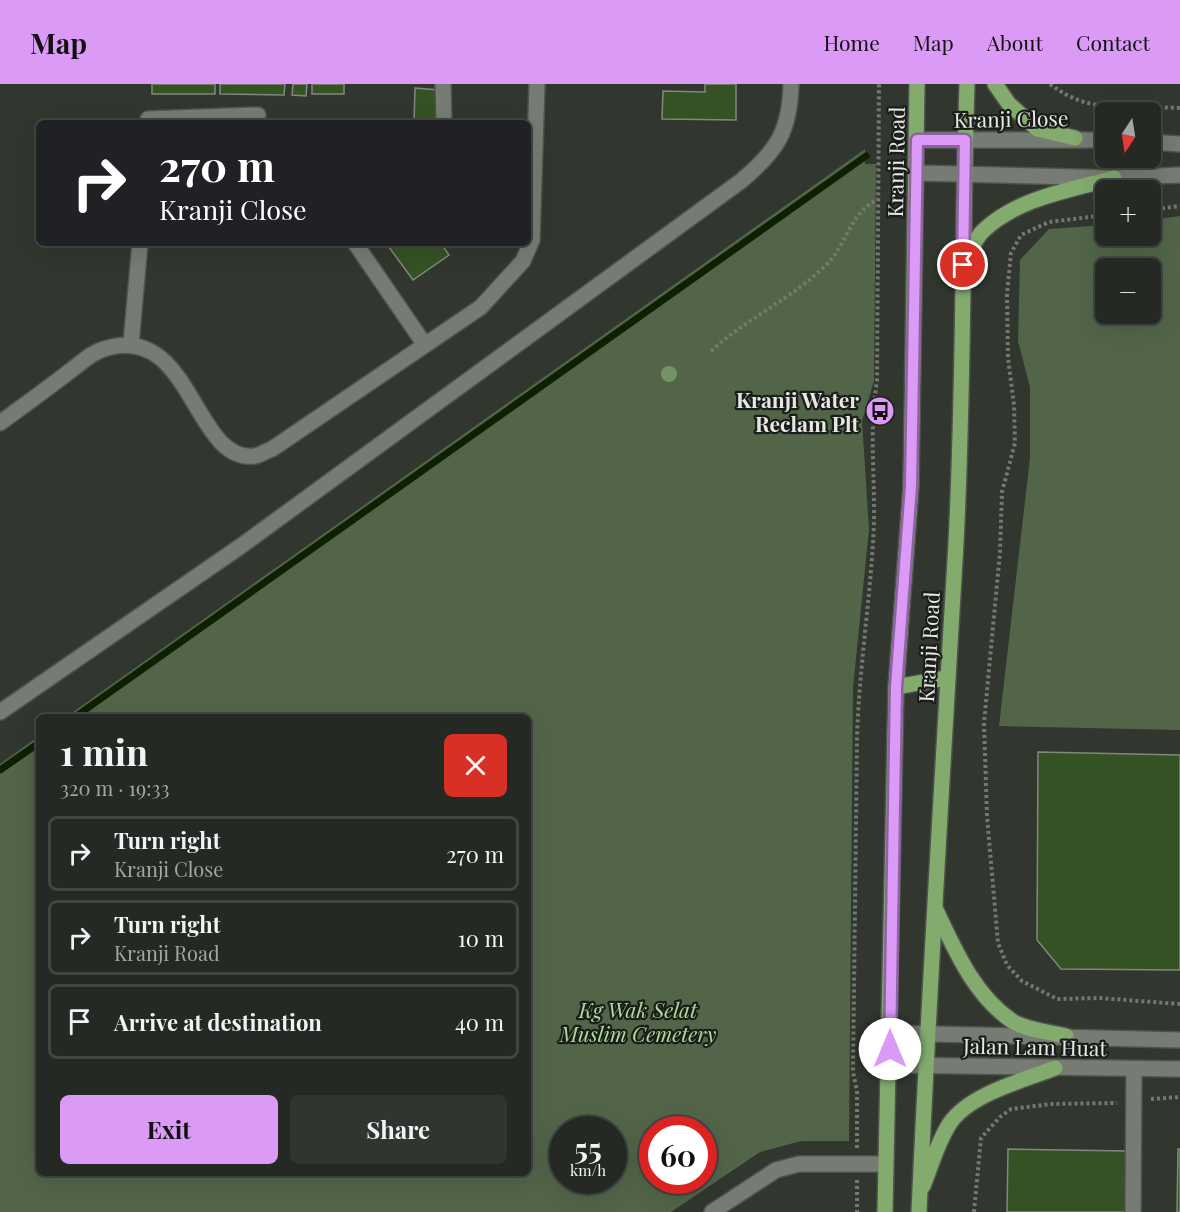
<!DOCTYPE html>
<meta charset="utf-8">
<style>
body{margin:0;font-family:"Playfair Display",serif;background:#313530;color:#f1f3f6;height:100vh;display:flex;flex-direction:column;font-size:22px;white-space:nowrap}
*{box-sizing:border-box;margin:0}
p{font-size:20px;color:#a3a6a6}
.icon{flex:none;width:33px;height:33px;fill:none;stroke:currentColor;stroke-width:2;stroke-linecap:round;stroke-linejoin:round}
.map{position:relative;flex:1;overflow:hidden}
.panel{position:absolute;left:36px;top:630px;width:495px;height:462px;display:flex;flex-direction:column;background:#252923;border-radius:9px;box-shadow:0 6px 24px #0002,0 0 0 2px #424541}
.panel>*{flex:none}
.guide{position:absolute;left:36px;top:36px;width:495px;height:126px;border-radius:9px;box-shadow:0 6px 24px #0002,0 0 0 2px #424541;background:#202124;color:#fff;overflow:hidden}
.needle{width:39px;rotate:192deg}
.controls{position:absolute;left:1095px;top:18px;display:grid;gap:12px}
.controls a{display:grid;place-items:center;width:66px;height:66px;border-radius:9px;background:#252923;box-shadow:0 6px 24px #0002,0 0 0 2px #424541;font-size:30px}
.speed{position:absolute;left:549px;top:1032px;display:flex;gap:12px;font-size:30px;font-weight:700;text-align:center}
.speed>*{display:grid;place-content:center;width:78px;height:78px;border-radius:50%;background:#252923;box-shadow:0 6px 24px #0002,0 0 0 2px #424541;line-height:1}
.speed small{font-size:15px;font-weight:400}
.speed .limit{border:9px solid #d22;background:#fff;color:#111}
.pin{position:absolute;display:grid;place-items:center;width:51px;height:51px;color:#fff;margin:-26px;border:3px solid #fff;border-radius:50%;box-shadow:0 2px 6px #0007}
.me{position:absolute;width:66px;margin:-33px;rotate:0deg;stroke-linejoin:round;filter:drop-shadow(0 0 4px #0008)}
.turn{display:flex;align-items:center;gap:21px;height:126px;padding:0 24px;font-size:27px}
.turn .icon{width:78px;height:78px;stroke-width:2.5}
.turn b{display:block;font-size:42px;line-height:51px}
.round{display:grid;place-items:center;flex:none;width:63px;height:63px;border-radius:9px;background:#313530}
.head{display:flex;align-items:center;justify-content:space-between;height:102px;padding:0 24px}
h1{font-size:36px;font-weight:700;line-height:45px}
.cta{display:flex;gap:12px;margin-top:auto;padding:12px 24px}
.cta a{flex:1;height:69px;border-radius:9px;background:#db9af6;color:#111;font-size:24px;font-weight:700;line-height:69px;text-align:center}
.cta a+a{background:#313530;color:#f1f3f6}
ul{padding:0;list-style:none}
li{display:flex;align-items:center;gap:18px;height:75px;margin:0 12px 9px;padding:0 12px;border:3px solid #424541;border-radius:9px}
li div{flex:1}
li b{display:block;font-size:22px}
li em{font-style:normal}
header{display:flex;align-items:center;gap:36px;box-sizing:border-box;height:84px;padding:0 30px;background:#db9af6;color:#111}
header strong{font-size:28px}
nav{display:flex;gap:33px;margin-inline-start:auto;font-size:21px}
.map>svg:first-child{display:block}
.green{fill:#526549;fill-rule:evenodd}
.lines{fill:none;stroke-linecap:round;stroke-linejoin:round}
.stream{stroke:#0d2102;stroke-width:7}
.building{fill:#355225;stroke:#82887f;stroke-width:1.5}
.minor-casing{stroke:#4e534c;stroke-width:18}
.major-casing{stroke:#4e534c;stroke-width:18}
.path{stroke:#737871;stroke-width:4;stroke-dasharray:3 3;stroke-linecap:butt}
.minor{stroke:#767c73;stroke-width:15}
.major{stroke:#83ab6e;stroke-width:15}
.tree{fill:#759267}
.route-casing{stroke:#8e64a0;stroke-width:15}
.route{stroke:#db9af6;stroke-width:10}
.labels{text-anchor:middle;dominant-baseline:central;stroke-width:4.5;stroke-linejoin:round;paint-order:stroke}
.street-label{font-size:21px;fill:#e5e8e3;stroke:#1b1d1a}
.poi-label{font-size:21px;font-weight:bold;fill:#e5e8e3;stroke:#1b1d1a;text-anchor:end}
.park-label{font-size:21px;font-style:italic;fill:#acdc95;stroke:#1b1d1a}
</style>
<header>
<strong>Map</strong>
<nav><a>Home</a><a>Map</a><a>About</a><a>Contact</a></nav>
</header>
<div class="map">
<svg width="1180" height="1128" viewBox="0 0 1180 1128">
<rect width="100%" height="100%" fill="#31372f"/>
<g class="green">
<path d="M865 65V80H876L874 297 862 337 869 445 853 604 849 1057H801L760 1068 671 1128H0V680L39 652V1089H528V633H66ZM562 1046H614V1096H562ZM652 1046H704V1096H652Z"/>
<path d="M1180 132V646L999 642 1030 374V303L1018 257 1020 176 1049 145 1105 141 1106 152H1150L1151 136ZM1150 184V230H1106V184Z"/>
</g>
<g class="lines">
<g class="stream">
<polyline points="75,633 866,72"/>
<polyline points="0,686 39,659"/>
</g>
</g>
<g class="building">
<rect x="152" y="0" width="63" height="10"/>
<polygon points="220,0 285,0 284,11 220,10"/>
<polygon points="293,0 307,0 306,12 292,11"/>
<rect x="312" y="0" width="32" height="10"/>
<polygon points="705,0 736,0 736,36 662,35 663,7 705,8"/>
<polygon points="415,4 439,6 437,39 414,39"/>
<polygon points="386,159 441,159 449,171 413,196"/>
<polygon points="1038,668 1180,671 1180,886 1061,885 1037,856"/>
<polygon points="1008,1065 1128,1067 1128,1128 1007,1128"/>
<polygon points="1178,1065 1180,1065 1180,1128 1177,1128"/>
</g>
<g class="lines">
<g class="minor-casing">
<g id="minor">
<polyline points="443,0 444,39"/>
<polyline points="148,39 148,35 258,31"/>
<polyline points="917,56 1106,56"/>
<polyline points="1150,58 1180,60"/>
<polyline points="917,89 1114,94 1180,91"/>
<polyline points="355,159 425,261"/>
<polyline points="131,260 140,159"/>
<path d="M0 339C23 322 47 305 70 287 80 280 92 268 104 265 192 236 193 380 255 372 260 371 266 367 272 365L481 223 523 177 532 156 537 0"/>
<path d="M0 628 241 462 741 97C777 67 790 47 791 0"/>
<polyline points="890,949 1180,956"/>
<polyline points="890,981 1180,985"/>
<polyline points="712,1128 776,1086 799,1080 886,1080"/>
<polyline points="1133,1128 1134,985"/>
</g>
</g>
<g class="major-casing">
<g id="major">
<polyline points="995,0 1009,20 1037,45 1075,54"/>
<path d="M965 179C970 169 975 154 983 147 1017 114 1071 106 1114 94"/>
<polyline points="896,603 946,594"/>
<path d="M936 826C955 866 974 911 1012 937 1026 946 1050 948 1066 952"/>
<path d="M923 1102C931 1082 938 1057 950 1039 970 1010 1024 996 1055 984"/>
<polyline points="885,1128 896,603 911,402 917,0"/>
<path d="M919 1128C929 905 943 682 956 459 964 306 962 153 967 0"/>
</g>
</g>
<g class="path">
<path d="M1050 0C1091 32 1131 21 1180 24"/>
<polyline points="1150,126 1180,122"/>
<polyline points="1106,131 1049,138 1021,151 1011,169 1007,210 1008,274 1014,321 1015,359 1002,408 1000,468 984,639 987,732 998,859 1007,881 1022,897 1057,915 1099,914 1180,920"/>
<path d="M711 267C747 234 794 214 829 178 848 157 851 127 879 115"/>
<polyline points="1151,1015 1180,1013"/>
<path d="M857 1064V1007L853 988 857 655C859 583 871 512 874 440 875 392 869 346 877 298L879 0"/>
<polyline points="857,1096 857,1128"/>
<polyline points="974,1128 981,1054 1000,1033 1011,1025 1051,1020 1117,1019"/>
</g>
<use href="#minor" class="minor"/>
<use href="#major" class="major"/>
</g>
<circle class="tree" cx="669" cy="290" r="8"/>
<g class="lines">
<g class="route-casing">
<polyline id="route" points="890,965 896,603 911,402 917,56 965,56 963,181"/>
</g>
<use href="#route" class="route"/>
</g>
<defs>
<g id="bus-disc" transform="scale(1.5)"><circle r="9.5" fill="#db9af6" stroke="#1b1d1a"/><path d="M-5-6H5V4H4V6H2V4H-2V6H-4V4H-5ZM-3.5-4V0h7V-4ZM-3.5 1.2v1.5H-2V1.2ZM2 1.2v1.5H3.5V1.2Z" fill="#111"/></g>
</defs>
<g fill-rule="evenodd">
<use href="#bus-disc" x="880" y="327"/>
</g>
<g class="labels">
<g class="street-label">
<text transform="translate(1011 34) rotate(-1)">Kranji Close</text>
<text transform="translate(895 78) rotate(-89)">Kranji Road</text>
<text transform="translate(928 563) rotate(-87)">Kranji Road</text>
<text transform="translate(1035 962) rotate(1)">Jalan Lam Huat</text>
</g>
<g class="poi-label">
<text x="859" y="315">Kranji Water<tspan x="859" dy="24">Reclam Plt</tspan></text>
</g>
<g class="park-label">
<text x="638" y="925">Kg Wak Selat<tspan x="638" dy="24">Muslim Cemetery</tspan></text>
</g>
</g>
</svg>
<div class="controls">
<a><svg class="needle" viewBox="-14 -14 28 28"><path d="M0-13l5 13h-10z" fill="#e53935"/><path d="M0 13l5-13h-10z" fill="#a3a6a6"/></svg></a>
<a>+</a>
<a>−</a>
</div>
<div class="speed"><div>55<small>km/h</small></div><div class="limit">60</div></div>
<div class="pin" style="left:963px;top:181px;background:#d93025"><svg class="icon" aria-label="arrive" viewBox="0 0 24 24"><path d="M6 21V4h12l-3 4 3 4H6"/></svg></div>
<svg class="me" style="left:890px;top:965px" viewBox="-20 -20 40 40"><circle r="19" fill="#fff"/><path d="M0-13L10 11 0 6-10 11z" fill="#db9af6"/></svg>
<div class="guide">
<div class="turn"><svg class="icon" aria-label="right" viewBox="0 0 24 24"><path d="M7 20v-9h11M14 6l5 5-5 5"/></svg><div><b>270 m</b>Kranji Close</div></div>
</div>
<section class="panel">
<div class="head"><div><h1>1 min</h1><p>320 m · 19:33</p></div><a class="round" style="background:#d93025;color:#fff"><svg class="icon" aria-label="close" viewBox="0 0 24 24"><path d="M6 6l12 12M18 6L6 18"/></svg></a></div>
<ul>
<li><svg class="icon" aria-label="right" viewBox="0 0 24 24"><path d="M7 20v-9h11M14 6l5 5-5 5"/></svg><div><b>Turn right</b><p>Kranji Close</p></div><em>270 m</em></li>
<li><svg class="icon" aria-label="right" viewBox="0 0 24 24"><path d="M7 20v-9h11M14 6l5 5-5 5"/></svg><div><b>Turn right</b><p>Kranji Road</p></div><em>10 m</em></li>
<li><svg class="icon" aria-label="arrive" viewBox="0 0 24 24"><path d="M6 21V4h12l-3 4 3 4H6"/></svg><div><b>Arrive at destination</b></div><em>40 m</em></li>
</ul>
<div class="cta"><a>Exit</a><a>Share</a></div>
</section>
</div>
